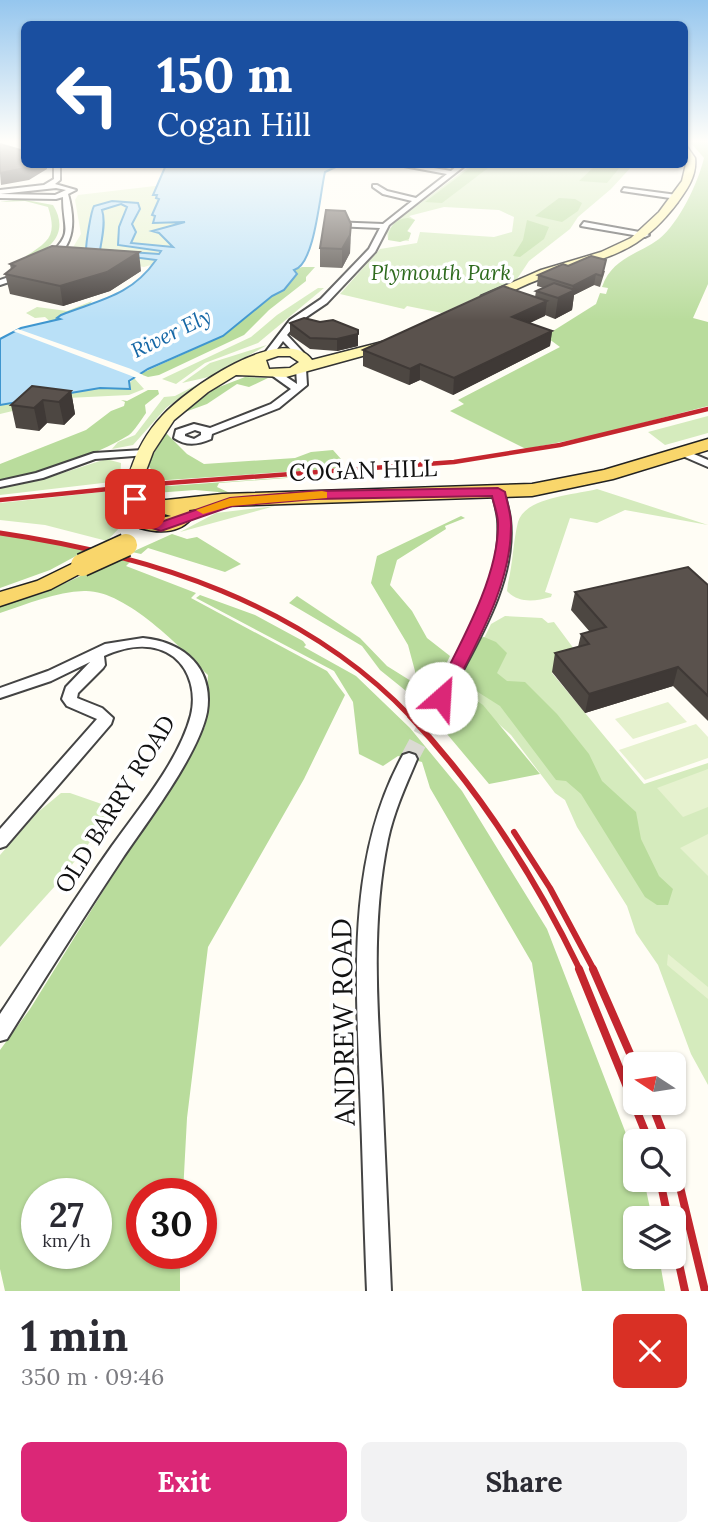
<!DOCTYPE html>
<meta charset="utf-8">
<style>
body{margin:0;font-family:Lora,serif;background:#f2f2f3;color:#2b2b33;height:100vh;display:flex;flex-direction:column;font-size:26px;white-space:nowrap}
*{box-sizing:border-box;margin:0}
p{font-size:23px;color:#7c7c81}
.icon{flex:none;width:38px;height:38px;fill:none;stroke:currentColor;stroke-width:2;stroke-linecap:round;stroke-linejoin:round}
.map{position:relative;height:1291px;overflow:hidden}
.panel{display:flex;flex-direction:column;background:#fff;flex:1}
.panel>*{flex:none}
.hud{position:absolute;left:21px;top:21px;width:667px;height:147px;border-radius:10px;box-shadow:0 2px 5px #0004;background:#1a4fa0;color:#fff;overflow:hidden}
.needle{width:46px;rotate:282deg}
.buttons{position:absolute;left:623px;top:1052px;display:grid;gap:14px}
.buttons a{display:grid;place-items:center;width:63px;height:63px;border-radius:10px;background:#fff;box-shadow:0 2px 5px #0004;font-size:35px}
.speed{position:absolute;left:21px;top:1178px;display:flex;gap:14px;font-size:35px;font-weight:700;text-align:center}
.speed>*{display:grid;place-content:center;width:91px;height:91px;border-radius:50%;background:#fff;box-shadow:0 2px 5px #0004;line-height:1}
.speed small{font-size:18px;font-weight:400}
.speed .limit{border:10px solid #d22;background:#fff;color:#111}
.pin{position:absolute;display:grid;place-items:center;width:60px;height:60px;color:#fff;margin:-30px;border-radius:14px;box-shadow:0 4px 10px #0006}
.me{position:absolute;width:77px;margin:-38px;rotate:26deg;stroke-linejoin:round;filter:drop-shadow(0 0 5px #0008)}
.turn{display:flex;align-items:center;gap:24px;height:147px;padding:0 21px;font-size:32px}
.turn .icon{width:91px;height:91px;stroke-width:2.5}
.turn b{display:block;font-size:49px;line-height:60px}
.round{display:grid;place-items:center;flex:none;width:74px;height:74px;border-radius:10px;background:#f2f2f3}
.head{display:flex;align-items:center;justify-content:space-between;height:119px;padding:0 21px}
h1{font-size:42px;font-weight:800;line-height:52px}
.cta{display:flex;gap:14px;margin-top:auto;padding:14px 21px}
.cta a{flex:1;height:80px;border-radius:10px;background:#db2777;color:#fff;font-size:28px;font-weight:800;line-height:80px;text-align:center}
.cta a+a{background:#f2f2f3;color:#2b2b33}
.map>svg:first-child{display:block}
.green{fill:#d5ebbd}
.forest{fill:#b9dc9c;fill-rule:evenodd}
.pitch{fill:#e6f2cf}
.water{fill:#b9e0f7;stroke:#3f96cf;stroke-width:2;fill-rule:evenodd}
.pier{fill:#fffdf5}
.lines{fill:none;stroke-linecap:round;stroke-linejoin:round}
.street-tunnel-far1{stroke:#dbdad3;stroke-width:13;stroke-dasharray:13 7;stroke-linecap:butt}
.street-tunnel{stroke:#dbdad3;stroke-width:18;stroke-dasharray:18 9;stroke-linecap:butt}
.street-casing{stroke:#444;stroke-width:4}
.secondary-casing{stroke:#333;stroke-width:3}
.primary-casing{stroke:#222;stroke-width:3}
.street{fill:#fff;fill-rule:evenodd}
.secondary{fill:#fff6b0;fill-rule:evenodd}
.primary{fill:#f9d66b;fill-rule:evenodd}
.rail-far3{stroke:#c4262e;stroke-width:4.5}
.rail-far2{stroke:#c4262e;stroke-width:5}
.rail-far1{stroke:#c4262e;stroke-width:6}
.rail{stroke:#c4262e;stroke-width:8}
.secondary-bridge-casing{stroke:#333;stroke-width:18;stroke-linecap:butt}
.primary-bridge-casing{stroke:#222;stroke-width:25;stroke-linecap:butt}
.secondary-bridge{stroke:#fff6b0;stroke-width:16}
.primary-bridge{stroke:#f9d66b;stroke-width:22}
.wall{fill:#4d4742}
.shaded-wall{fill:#3f3936}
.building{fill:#5a524d;stroke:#3f3936;stroke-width:2}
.route{fill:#db2777;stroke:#8e194d;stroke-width:2}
.slow{fill:#f59e0b}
.labels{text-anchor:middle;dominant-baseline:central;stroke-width:7;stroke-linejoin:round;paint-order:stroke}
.far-park-label{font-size:21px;font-style:italic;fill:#2f6b1f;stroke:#fff}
.far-water-label{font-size:21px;font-style:italic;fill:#1768a6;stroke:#fff}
.street-label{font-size:24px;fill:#111;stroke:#fff}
.near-street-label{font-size:28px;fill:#111;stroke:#fff}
</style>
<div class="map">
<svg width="708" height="1291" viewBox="0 0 708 1291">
<rect width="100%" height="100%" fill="#fffdf5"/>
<g class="green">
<polygon points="471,165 633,165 611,189 578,217 570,229 529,261 517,279 442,313 407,306 404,309 340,294 380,249 417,243 420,232 494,237 512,232 514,217 499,210 444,207 409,216 415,220 407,232 409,241 388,239 387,232 395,222"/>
<polygon points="318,288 324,288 258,343 205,363 176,384 162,379 251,337 277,315"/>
<polygon points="92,301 88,307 61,315 58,317 61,319 52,323 45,317 35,318 26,313 37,307 67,311"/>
<polygon points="267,345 213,376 182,383 210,363"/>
<polygon points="134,378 144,389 129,395 67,398 0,414 0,405 100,388 125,389"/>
<polygon points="200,383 166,408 133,445 112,449 118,442 135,435 164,397 175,396"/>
<polygon points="708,416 708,433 665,445 648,432"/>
<polygon points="106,459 121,463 120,481 0,495 0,488 41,480"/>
<path d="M597 489 708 525 625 510 597 523 570 518 545 592 552 594 551 597C536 601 519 604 507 591L508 583C513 563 513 542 518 522 525 497 575 495 597 489Z"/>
<polygon points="121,490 122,525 107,541 45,525 0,520 0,503"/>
<polygon points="275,506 180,532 216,513"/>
<polygon points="505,616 542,618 548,623 554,622 577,653 552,673 644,784 708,763 708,1085 691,1054 658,965 636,933 627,906 577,827 565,800 555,793 511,735 459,689 491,624"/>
<polygon points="61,793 70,793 116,809 55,886 0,947 0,855 37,813"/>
</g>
<g class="forest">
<path d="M693 141H708V284L693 318 708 322V406L596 435 526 449 450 411 464 404 458 400 560 347 545 336 596 304 600 293 606 294 608 288 602 287C612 258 637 255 659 239 679 223 698 183 704 158L691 143Z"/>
<polygon points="474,165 492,165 442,203 425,202"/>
<polygon points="596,165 620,165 621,166 607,183 579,181"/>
<polygon points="559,198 575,199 582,203 578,211 562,222 535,216"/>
<path d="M20 199 53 205C69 231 53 249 28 258L26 256C50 241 57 235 48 207L25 201 0 202Z"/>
<path d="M408 218 415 220 407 231 411 233 409 239 400 242 388 240C389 229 393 219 408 218Z"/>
<polygon points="527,220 549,227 544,239 520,257 513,256 523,240"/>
<polygon points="302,267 315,267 306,277 306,281 269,310 244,335 159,375 148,377 140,374 223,336 272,296 284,290 294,270"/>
<polygon points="245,377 268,378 249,387 237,384 207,404 185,412 214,389"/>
<path d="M148 390H158L159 394 145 405 146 413C141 420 135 430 129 435 93 457 42 473 0 480V464L86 430 111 411 124 406 125 402 121 400 127 401Z"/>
<polygon points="166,433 187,454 204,464 295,458 311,452 333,450 341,459 343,468 153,481 152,470 147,465"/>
<polygon points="379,471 219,483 217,487 230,493 195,490 155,493 153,487"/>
<polygon points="461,516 465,518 445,526 446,529 397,560 390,585 412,611 427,638 450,656 431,695 452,701 459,689 483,705 540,774 489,784 421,703 380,670 362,646 289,603 297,596 360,638 387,666 419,686 408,645 371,583 377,556"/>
<polygon points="0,532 89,549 50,570 0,588"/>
<polygon points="172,534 187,539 197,537 241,564 225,572 148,548 141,554 132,552"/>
<path d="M119 558 131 561 126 566 196 593 191 598 327 671 345 695 304 779 208 947 187 1118 183 1193 142 1194V1253H180V1291H5L0 1269V1050L30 1009 205 727 208 675C181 648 125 589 84 591 56 592 27 604 0 613V606L44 593ZM37 1194H96V1253H37Z"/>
<polygon points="200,595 255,615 303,641 306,645 304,647 356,676 410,728 462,791 547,929 635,1157 635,1180 644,1180 652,1218 635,1218 635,1256 659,1257 665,1291 582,1291 532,963 430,788 422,762 398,756 383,766 359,754 353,702 334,671 196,598"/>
<polygon points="484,637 496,642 507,653 497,673 507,681 525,682 557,714 589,754 602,781 636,812 641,839 659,876 673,889 668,905 657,905 645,897 581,794 566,781 556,780 500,706 462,682 459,674 478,638"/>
</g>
<g class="pitch">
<polygon points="155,186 184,186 210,213 226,243 144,267 69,254 81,234 75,200 78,195"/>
<polygon points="668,702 687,722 633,739 615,719"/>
<polygon points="696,724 708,737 708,758 645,780 619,750"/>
<polygon points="708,769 708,807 683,817 657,788"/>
<polygon points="708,834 708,876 680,848"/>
<polygon points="668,954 708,987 708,999 667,965"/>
</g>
<path class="water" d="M166 165H340L325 172C320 192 315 265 294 270L297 274 284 290 272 296 223 336 148 369 129 381 130 389 100 388 0 405V339L21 328 60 319 57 318 61 315C99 300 131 296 156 260L86 251C86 242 91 211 94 206L112 201 138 203 140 209 132 224 136 232 131 243 173 247 159 233 152 231 185 222 153 223 155 216 152 215 159 199 156 198 157 195H153ZM121 204 127 207 119 227 118 245 161 251 159 254 100 250C102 239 106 221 102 210Z"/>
<polygon class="pier" points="18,329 131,369 143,375 139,379 129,375 13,331"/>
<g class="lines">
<polyline class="street-tunnel-far1" points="431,717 441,698"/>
<polyline class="street-tunnel" points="409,759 432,716"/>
<g class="street-casing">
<g id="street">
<path d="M54 164H60V180L55 184 76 190 68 194C75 219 76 247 50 261L46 259C75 230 63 233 63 197L56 199 0 198V190L44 185 54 179ZM56 188 66 190 55 195 0 194Z"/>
<polygon points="393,164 411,164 451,171 459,164 467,164 389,225 375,252 327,303 296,324 287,335 303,352 303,356 297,356 283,341 272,356 266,356 264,354 290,320 321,299 369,249 380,228 334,226 331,222 383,224 412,201 383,194 373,187 373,185 377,185 387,191 416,198 447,174"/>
<polygon points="624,188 677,195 680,197 677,199 622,191"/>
<polygon points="584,222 645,233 649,235 645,237 581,226"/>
<polygon points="24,272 28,274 27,276 0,285 0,280"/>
<path d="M301 366 306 369 307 385 279 408 212 434 211 439C197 445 186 446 174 438L176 430 194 424 210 428 271 404 291 389 270 374V370H276L297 384 296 369ZM195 430 201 432V435L194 439 185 436V434Z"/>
<polygon points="682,449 708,460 708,467 678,454 678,450"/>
<polygon points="143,450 148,453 147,455 95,459 43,478 0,487 0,481 36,473 94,453"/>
<path d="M498 489 504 492C506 501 509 510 510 519 517 582 476 644 448 698L441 703 434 698C462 644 503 583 498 519 497 510 494 501 492 492Z"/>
<path d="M143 638C183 642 214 667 207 712 199 754 147 822 122 859 83 918 45 978 7 1039L0 1041V1014C37 958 73 901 112 846 139 808 179 761 191 715 196 694 191 671 174 657 153 641 126 646 104 656L105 665 103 668 78 693 77 698 102 708 113 718 111 724 6 846 0 848V829L97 719 67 706 62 699 66 687 90 662 51 681 0 698V688L48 671 105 644Z"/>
<path d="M409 753 415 755 417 759C406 785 394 811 388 839 371 921 377 1006 382 1089 385 1156 388 1224 391 1291H367C364 1224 363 1156 360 1089 356 977 347 856 403 755Z"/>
</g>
</g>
<g class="secondary-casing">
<g id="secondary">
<path d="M684 142 695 158C697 175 688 188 678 202 638 255 608 256 549 276 529 282 509 293 489 302H481V296L541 270 601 252 631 238 659 212 682 181 686 164Z"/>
<path d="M390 340 397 344 395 347 286 377 236 375 208 392 174 420 153 452 144 476H132L130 472C137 450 146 433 162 416 185 390 283 321 312 360ZM278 356H290L299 362 290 368 269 369 266 360Z"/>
<polygon points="140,490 169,502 172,506 163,511 144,503 153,515 144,520 126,508 126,499"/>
</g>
</g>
<g class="primary-casing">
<g id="primary">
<path d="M708 439V450L613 479 532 496 222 506 189 510 191 519C178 534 158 533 140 528L134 515 157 501 222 494 532 484 604 470ZM161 513 171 516 155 519Z"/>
<polygon points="82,559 89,561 92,565 89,569 51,589 0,606 0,592 37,581"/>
</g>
</g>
<use href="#street" class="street"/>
<use href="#secondary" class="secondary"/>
<use href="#primary" class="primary"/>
<polyline class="rail-far3" points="0,500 168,483 454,462 560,445 708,409"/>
<path class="rail-far2" d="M0 533C150 555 304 604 411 717"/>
<g class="rail-far1">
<path d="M410 716C481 791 535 877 580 970"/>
<polyline points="514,832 550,888 594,970"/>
</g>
<g class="rail">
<polyline points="579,969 649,1141"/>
<polyline points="593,969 635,1065"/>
<polyline points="651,1102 666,1141"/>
<polyline points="674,1162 705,1291"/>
<polyline points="660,1180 668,1218"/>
<polyline points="674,1241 685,1291"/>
</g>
<g class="secondary-bridge-casing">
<polyline id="secondary-bridge" points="138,472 140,495"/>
</g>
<g class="primary-bridge-casing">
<polyline id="primary-bridge" points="82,565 126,545"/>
</g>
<use href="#secondary-bridge" class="secondary-bridge"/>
<use href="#primary-bridge" class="primary-bridge"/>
</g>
<g class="wall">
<polygon points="351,224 350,253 342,268 320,267 320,248"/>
<polygon points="10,264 141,271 110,291 63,306 10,294 5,274 11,270"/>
<polygon points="568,266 605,271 600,287 594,285 574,295 572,310 555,319 545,315 530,323 552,331 550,346 453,395 420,380 409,385 363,366 363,350 535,297 536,291 544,288 537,286 538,275"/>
<polygon points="290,323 358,342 358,346 337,351 310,349 290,335"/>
<polygon points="71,391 75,414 64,425 47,423 39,431 16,428 11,405"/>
<polygon points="708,585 708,721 673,686 585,713 552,672 555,653 578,647 581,634 590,632 571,610 575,592"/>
</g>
<g class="shaded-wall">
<polygon points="33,164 47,164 47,169 29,180 1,185 0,173"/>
<polygon points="351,224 350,253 342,268 342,249"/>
<polygon points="139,252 141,271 110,291 63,306 60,286"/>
<polygon points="596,274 594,285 574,295 572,310 555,319 558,298 572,291 573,286"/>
<polygon points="547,301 545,316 510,332 512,317"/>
<polygon points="358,330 358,346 337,351 337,339"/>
<polygon points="552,331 550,346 453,395 454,378"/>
<polygon points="420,364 420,380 409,385 410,369"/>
<polygon points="71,391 75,414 64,425 59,402"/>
<polygon points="43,400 47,423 39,431 34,408"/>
<polygon points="678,667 673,686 585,713 589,694"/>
</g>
<g class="building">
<polygon points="0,144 24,151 24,164 33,164 26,168 0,173"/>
<polygon points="326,210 345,211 351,224 350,235 342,249 320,248"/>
<polygon points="52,246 139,252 107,272 60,286 5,274 15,266 10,264"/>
<polygon points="591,256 606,260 602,276 596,274 573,286 538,275 563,264 568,266"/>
<polygon points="554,283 575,290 558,298 536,291"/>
<polygon points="503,286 547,301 512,317 552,331 454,378 420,364 410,369 363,350"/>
<polygon points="304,318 320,322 333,320 358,330 358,334 337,339 310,338 290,323"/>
<polygon points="32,386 71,391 59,402 43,400 34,408 11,405"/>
<polygon points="688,567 708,585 708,696 678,667 589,694 555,653 589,644 581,634 606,627 575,592"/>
</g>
<linearGradient id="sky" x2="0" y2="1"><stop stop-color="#95c6ee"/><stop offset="0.44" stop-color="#fffefa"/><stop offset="1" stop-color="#fffefa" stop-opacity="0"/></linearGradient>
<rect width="708" height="321" fill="url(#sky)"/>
<path class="route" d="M498 488 505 492C507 502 511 514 511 524 512 585 475 645 449 698L441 703 433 698C457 649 499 579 498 523 498 515 494 505 492 496L315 499 232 506 161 531 140 524 138 517 129 508 130 496H140C145 508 148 518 161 522L230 498 315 491Z"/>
<polygon class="slow" points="322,491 327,492 327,498 231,506 203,514 196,510 230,498"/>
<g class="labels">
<g class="far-park-label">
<text x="441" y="272">Plymouth Park</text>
</g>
<g class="far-water-label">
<text transform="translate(171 333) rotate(-26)">River Ely</text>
</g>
<g class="street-label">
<text transform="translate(363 470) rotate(-2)">COGAN HILL</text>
<text transform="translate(115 804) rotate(-58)">OLD BARRY ROAD</text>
</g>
<g class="near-street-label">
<text transform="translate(343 1022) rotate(-91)">ANDREW ROAD</text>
</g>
</g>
</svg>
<div class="buttons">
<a><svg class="needle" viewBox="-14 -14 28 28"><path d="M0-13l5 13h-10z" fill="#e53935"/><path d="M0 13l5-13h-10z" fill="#7c7c81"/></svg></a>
<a><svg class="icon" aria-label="search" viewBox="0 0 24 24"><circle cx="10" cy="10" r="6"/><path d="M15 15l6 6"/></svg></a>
<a><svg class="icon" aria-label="layers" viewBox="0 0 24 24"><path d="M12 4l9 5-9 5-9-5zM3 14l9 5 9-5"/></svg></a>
</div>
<div class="speed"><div>27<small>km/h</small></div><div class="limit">30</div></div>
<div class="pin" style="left:135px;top:499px;background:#d93025"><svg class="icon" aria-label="arrive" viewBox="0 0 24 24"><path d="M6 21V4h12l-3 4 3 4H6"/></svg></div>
<svg class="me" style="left:441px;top:698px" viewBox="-20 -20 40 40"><circle r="19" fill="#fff"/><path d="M0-13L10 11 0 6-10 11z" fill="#db2777"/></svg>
<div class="hud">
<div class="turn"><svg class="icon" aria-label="left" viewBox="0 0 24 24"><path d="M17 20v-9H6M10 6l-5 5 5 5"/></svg><div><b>150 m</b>Cogan Hill</div></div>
</div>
</div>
<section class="panel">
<div class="head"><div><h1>1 min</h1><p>350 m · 09:46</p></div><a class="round" style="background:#d93025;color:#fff"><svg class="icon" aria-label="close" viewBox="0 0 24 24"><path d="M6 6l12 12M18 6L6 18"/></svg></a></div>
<div class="cta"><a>Exit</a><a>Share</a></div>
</section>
